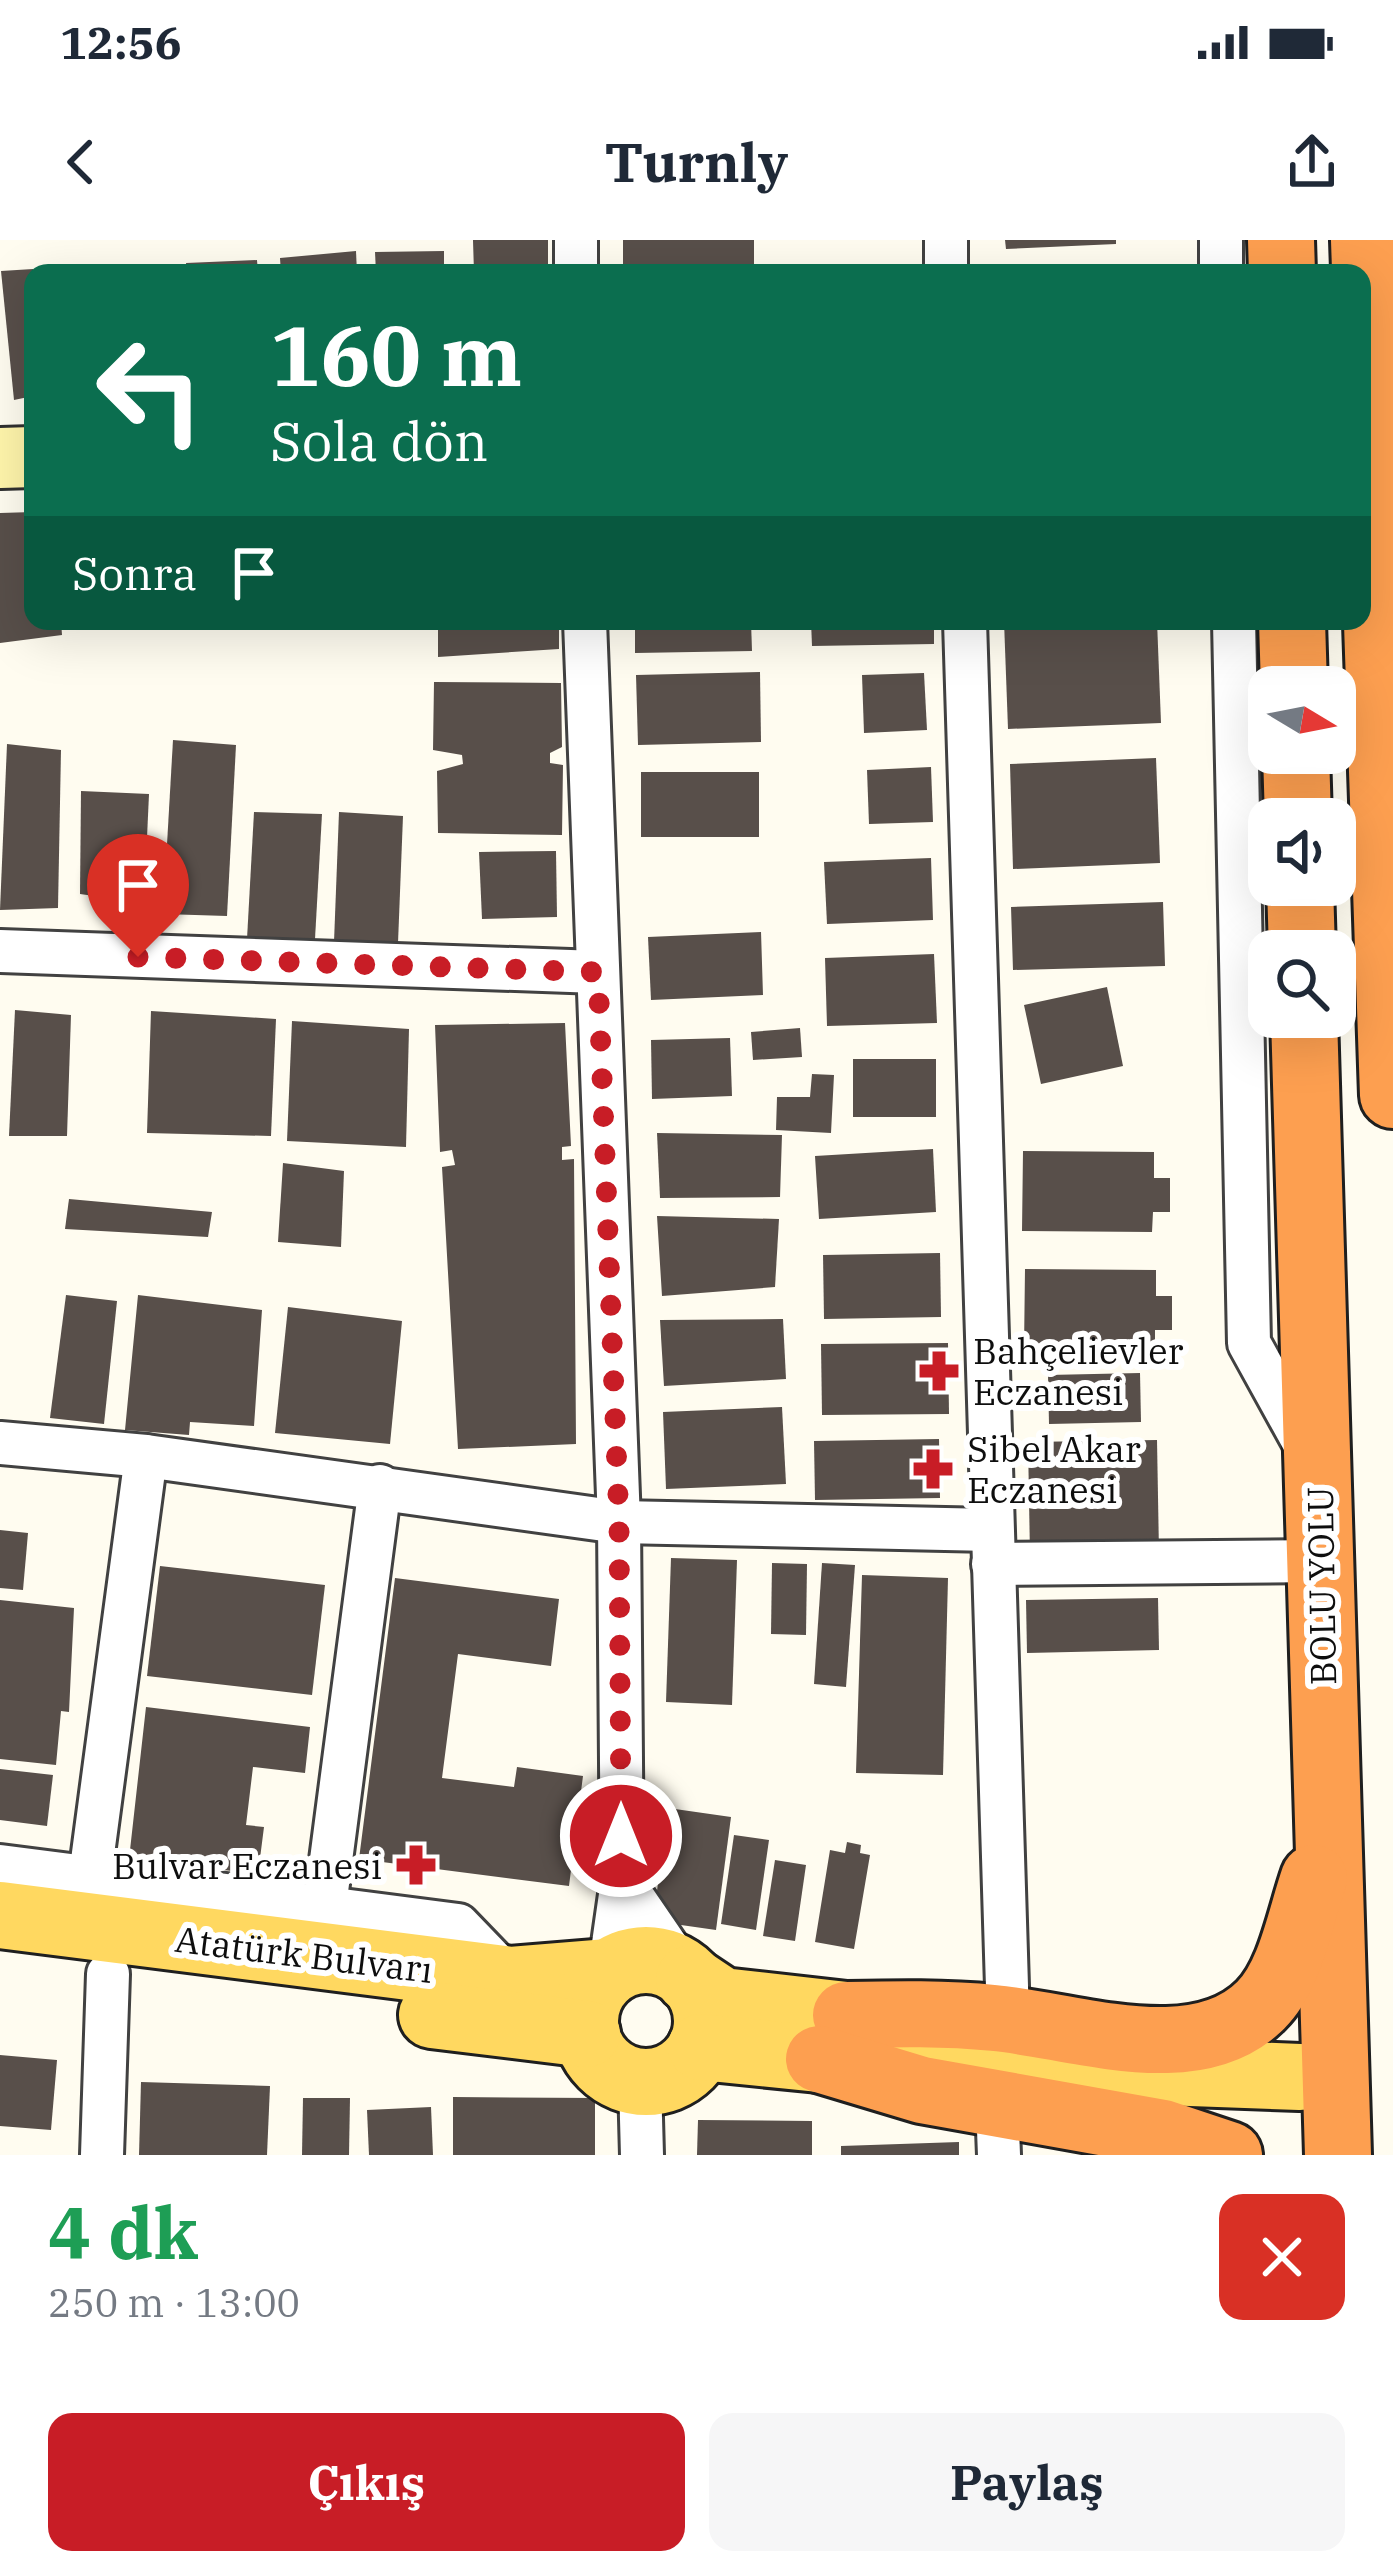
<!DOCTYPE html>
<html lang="tr">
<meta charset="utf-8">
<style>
body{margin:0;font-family:"IBM Plex Serif",serif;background:#f6f6f7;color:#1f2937;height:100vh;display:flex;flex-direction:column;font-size:45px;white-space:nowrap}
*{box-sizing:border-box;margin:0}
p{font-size:39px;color:#747a83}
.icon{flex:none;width:66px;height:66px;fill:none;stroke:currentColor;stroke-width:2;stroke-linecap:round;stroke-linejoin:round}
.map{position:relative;height:1915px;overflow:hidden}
.sheet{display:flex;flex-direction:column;background:#fff;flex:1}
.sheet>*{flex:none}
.guide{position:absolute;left:24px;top:24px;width:1347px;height:366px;border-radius:24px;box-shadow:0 12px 48px #0002;background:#0b6e4f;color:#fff;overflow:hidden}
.needle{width:78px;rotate:100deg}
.fabs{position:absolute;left:1248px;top:426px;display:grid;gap:24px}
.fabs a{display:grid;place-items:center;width:108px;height:108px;border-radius:24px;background:#fff;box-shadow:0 12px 48px #0002;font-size:60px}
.pin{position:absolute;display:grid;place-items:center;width:102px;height:102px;color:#fff;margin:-123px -51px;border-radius:50% 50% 50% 0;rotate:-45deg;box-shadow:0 0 12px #0007}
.pin .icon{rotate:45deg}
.me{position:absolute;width:132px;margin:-66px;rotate:0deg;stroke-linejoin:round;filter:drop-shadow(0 0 9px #0008)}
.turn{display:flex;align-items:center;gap:42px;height:252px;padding:0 48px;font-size:54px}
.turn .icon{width:156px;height:156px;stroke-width:2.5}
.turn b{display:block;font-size:84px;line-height:102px}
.then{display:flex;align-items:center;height:114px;padding:0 48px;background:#0003;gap:24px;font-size:45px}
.round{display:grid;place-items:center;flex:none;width:126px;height:126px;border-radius:24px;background:#f6f6f7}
.summary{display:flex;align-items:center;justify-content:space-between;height:204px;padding:0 48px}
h1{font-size:72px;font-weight:800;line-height:90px;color:#1e9e55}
.action{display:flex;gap:24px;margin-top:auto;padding:24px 48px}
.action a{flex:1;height:138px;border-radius:24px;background:#c81d26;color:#fff;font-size:48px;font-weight:800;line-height:138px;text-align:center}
.action a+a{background:#f6f6f7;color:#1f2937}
.status{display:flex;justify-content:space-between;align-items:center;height:84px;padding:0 60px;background:#fff;direction:ltr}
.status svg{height:33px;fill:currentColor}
header{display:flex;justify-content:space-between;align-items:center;height:156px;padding:0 48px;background:#fff;font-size:54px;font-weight:800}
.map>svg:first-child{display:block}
.building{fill:#584f4a}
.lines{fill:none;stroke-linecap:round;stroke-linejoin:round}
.primary-tunnel{stroke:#dbd8ce;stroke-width:66;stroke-dasharray:66 33;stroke-linecap:butt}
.street-casing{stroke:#414141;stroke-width:48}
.secondary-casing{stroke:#303030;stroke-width:66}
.primary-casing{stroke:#1f1f1f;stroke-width:72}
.highway-casing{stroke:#1f1f1f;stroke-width:72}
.street{stroke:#fff;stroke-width:42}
.secondary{stroke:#fff5ab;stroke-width:60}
.primary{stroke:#ffd860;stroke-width:66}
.highway{stroke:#fd9f50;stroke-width:66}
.route{stroke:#c81d26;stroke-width:21;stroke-dasharray:0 37.8}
.labels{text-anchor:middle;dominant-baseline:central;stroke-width:12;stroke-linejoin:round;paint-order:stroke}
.poi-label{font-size:36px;fill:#0e0e0e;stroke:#fff;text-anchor:start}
.street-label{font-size:36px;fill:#0e0e0e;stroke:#fff}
</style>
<div class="status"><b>12:56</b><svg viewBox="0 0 49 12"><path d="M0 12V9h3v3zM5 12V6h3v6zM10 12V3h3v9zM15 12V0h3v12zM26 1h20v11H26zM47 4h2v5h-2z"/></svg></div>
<header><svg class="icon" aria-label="back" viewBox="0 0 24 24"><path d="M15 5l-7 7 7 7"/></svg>Turnly<svg class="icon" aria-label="share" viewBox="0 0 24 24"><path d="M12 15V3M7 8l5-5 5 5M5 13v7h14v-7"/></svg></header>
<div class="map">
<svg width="1393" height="1915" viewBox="0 0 1393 1915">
<rect width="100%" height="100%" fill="#fffcf0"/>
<g class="building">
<polygon points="473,0 548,0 548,33 474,33"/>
<rect x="623" y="0" width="131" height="33"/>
<polygon points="1005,0 1116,0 1116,4 1006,9"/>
<polygon points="356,11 357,33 281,33 280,18"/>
<polygon points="444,11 444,33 376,33 375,12"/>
<polygon points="257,20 258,33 187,33 186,23"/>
<polygon points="74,28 75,33 37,33 37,29"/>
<polygon points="33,29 33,156 14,160 1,31"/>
<polygon points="33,272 33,381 61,381 62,395 0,403 0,273"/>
<polygon points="438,381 559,381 559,409 438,417"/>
<polygon points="635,381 751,381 752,411 635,413"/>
<polygon points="811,381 934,381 934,404 812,406"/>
<polygon points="1004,381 1157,381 1161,483 1008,489"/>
<polygon points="760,432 761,502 638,505 636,435"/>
<polygon points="924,433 927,490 864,493 862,435"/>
<polygon points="434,442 561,443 562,507 550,513 550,523 563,525 562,595 438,593 437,531 463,524 462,515 433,510"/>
<polygon points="173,500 236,505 227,676 163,674"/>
<polygon points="7,504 61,510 58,668 0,670"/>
<polygon points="1156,518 1160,623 1013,629 1010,524"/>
<polygon points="931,527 933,582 869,584 867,530"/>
<rect x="641" y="532" width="118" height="65"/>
<polygon points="81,551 149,554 144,663 80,654"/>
<polygon points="254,572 322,574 315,699 247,699"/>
<polygon points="339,572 403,576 398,703 334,702"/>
<polygon points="556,611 557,677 482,679 479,612"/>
<polygon points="931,618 933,680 827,684 824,622"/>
<polygon points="1163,662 1165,726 1013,730 1011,667"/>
<polygon points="761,692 763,755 651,760 648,697"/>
<polygon points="934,714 937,783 827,786 825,718"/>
<polygon points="1107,747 1123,826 1041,844 1024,765"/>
<polygon points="15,770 71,775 67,896 9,896"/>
<polygon points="151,771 276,779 271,896 147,893"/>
<polygon points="292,781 409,789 406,907 287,901"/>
<polygon points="565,783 571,906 562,907 562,920 574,919 576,1204 458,1209 442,927 455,925 452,910 440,912 435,785"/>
<polygon points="800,788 802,817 753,820 751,792"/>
<polygon points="730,798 732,856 652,859 651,800"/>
<rect x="853" y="819" width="83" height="58"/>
<polygon points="812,834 834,835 831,893 776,890 777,857 810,857"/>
<polygon points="657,893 782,895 780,957 660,958"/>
<polygon points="933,909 936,972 819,979 815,916"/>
<polygon points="1023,911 1154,912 1154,938 1170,938 1170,972 1153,972 1152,992 1022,991"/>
<polygon points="283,923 344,931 341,1007 278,1002"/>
<polygon points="69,959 212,972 208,997 65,989"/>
<polygon points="657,976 779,979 775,1047 662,1056"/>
<polygon points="940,1013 941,1077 824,1079 823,1015"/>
<polygon points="1025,1029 1156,1030 1156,1056 1172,1056 1172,1090 1155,1090 1155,1109 1024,1109"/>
<polygon points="66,1055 117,1061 104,1184 50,1178"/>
<polygon points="138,1055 262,1070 254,1186 190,1182 189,1195 125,1190"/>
<polygon points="288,1067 402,1081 390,1204 275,1193"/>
<polygon points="783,1079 786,1139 664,1146 660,1080"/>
<polygon points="948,1103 949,1174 822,1175 821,1104"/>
<polygon points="1140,1133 1141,1182 1049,1184 1048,1135"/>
<polygon points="782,1167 786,1244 666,1249 663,1172"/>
<polygon points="939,1199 940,1258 815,1260 814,1201"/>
<polygon points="1157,1200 1159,1313 1030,1316 1028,1202"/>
<polygon points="0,1290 28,1293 23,1350 0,1348"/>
<polygon points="671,1318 737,1320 732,1465 666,1462"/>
<polygon points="772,1323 807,1324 806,1395 771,1394"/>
<polygon points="822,1323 855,1325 846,1447 814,1444"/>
<polygon points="160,1326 325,1345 312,1455 147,1436"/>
<polygon points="862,1335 948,1338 943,1535 856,1533"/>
<polygon points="395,1338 559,1359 551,1426 458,1414 442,1538 514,1547 517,1527 583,1536 569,1646 359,1619"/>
<polygon points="1158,1358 1159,1410 1027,1413 1026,1360"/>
<polygon points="0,1360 74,1368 69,1472 61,1471 56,1525 0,1519"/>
<polygon points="146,1467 310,1487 305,1533 253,1527 246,1585 264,1587 258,1634 129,1619"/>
<polygon points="0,1529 53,1535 47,1586 0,1580"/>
<polygon points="668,1568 731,1577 716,1690 653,1681"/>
<polygon points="734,1595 769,1600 756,1690 721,1684"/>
<polygon points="847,1602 861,1605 860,1613 870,1615 854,1709 815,1702 830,1610 845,1613"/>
<polygon points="775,1620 806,1625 795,1701 763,1696"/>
<polygon points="0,1815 57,1820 51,1890 0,1886"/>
<polygon points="141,1842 270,1846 267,1915 139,1915"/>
<polygon points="453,1857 595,1858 595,1915 453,1915"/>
<polygon points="303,1858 350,1858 349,1915 302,1915"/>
<polygon points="431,1867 433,1915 369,1915 367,1870"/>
<polygon points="698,1880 812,1881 812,1915 697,1915"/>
<polygon points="959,1902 959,1915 841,1915 841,1906"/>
</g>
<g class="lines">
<polyline class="primary-tunnel" points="1300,1837 1393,1831"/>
<g class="street-casing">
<g id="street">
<polyline points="576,0 576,33"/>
<polyline points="946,0 946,33"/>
<polyline points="1221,0 1221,33"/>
<polyline points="585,381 619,1282 622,1641"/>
<polyline points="965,381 1008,1779"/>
<polyline points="1234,381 1249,1103 1308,1210"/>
<polyline points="0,711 598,732"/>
<polyline points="0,1203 146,1216 619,1282 991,1290"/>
<polyline points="993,1324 1320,1321"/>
<polyline points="0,1626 458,1685 511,1740"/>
<polyline points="90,1636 146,1216"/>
<polyline points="325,1666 380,1246"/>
<polyline points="609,1732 622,1641 689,1739"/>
<polyline points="640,1842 642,1915"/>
<polyline points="997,1864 999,1915"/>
<polyline points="102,1915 108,1734"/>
</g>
</g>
<g class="secondary-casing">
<polyline id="secondary" points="0,218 33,217"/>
</g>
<g class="primary-casing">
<g id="primary">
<polyline points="0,1675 511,1740 609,1732"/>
<circle cx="646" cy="1781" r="61"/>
<polyline points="689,1739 722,1761 846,1775 904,1788"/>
<polyline points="432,1775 587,1794"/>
<polyline points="701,1807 819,1819 928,1820 1125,1844"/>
<polyline points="1082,1819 1164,1832 1300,1837"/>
</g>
</g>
<g class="highway-casing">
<g id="highway">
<polyline points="1281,0 1282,33"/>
<polyline points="1364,0 1393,855"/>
<polyline points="1292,381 1294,447"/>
<polyline points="1296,513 1298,579"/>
<polyline points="1300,645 1302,711"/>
<polyline points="1304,777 1338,1915"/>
<path d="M846 1775C896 1774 944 1773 994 1778 1073 1785 1196 1831 1261 1765 1291 1735 1300 1678 1314 1638"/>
<polyline points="819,1819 922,1850 1163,1893 1229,1915"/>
</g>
</g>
<use href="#street" class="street"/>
<use href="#secondary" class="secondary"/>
<use href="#primary" class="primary"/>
<use href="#highway" class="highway"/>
</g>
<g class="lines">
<polyline class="route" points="138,717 598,732 619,1282 621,1596"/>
</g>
<defs>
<g id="pharmacy-bare" transform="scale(3.24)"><path d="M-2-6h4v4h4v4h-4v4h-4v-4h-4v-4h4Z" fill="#c81d26" stroke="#fff" stroke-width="2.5" paint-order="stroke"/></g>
</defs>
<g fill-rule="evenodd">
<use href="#pharmacy-bare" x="939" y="1131"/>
<use href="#pharmacy-bare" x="933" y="1229"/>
<use href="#pharmacy-bare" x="416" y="1625"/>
</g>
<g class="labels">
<g class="poi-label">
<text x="973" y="1110">Bahçelievler<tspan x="973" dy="41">Eczanesi</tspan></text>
<text x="967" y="1208">Sibel Akar<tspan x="967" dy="41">Eczanesi</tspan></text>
<text x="382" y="1625" text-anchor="end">Bulvar Eczanesi</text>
</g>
<g class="street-label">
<text transform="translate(1321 1346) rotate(-91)">BOLU YOLU</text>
<text transform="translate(304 1714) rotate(7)">Atatürk Bulvarı</text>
</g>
</g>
</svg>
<div class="fabs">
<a><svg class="needle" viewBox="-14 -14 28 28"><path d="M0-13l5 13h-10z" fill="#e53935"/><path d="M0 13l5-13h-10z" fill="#747a83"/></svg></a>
<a><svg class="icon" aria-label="sound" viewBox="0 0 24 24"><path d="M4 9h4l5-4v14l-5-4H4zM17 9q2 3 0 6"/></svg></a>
<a><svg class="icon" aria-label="search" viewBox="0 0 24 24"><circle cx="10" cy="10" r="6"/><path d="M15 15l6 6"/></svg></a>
</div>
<div class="pin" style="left:138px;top:717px;background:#d93025"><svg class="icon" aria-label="arrive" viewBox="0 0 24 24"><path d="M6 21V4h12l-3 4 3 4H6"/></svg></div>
<svg class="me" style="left:621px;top:1596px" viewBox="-20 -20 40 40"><circle r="17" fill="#c81d26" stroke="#fff" stroke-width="3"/><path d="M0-11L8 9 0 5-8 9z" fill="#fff"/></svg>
<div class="guide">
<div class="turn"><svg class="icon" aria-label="left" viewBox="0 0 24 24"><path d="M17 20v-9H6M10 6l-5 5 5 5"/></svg><div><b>160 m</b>Sola dön</div></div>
<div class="then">Sonra<svg class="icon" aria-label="arrive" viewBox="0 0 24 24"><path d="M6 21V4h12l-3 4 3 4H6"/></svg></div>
</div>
</div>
<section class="sheet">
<div class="summary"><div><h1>4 dk</h1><p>250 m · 13:00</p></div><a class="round" style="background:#d93025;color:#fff"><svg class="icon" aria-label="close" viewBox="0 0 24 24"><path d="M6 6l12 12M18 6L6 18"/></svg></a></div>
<div class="action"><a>Çıkış</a><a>Paylaş</a></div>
</section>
